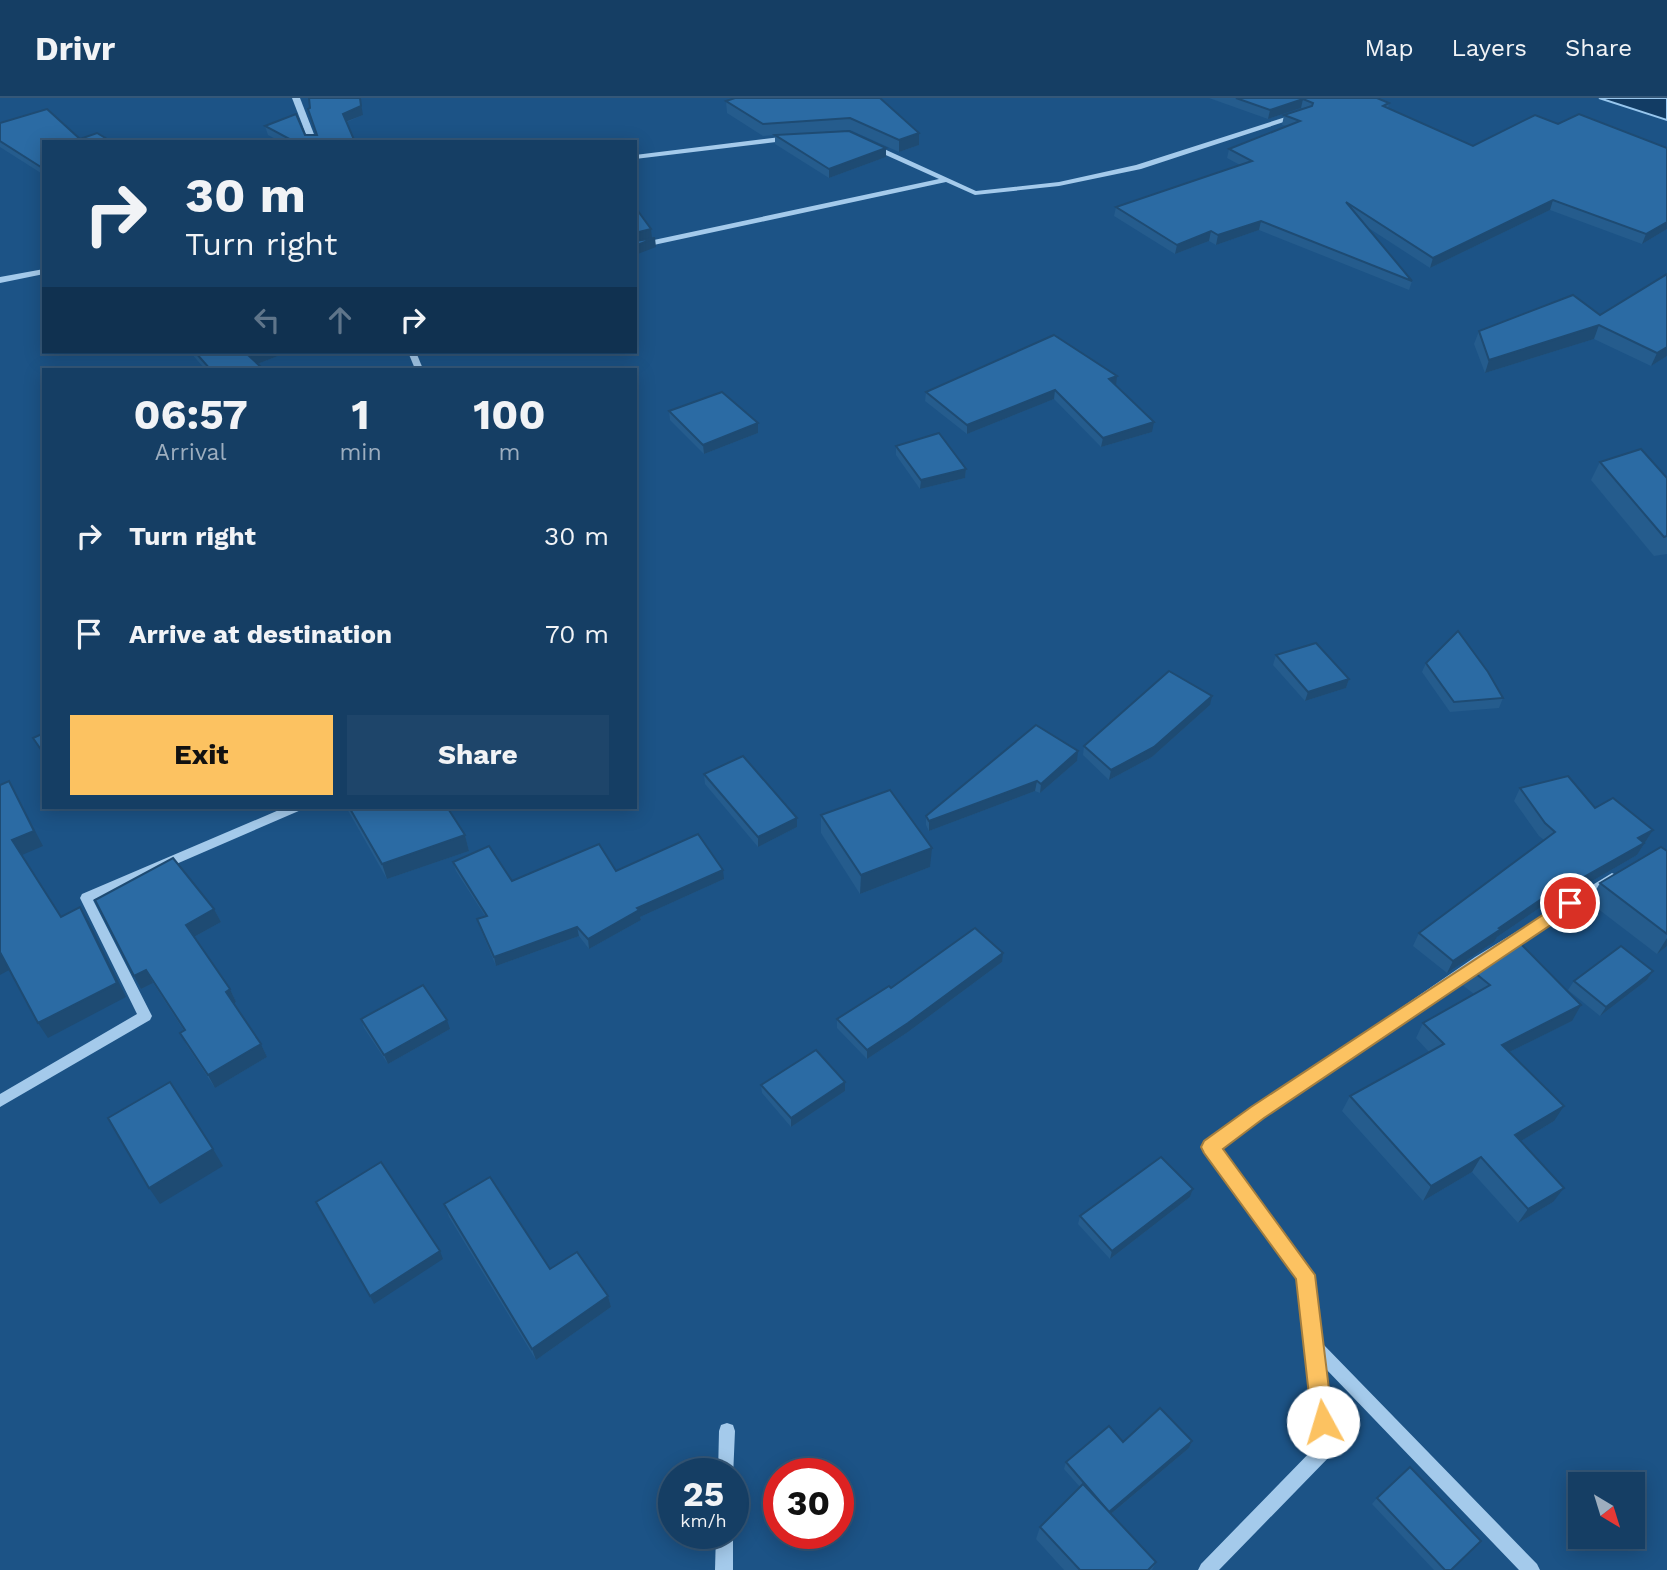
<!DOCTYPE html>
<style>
body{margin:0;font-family:"Work Sans",sans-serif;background:#1e456a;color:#f1f3f6;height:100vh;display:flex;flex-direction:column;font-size:26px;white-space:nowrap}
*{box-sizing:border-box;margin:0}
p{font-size:23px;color:#9daebf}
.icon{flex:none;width:38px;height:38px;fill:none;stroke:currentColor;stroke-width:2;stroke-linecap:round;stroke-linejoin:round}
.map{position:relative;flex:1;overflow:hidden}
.details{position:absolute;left:42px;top:270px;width:595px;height:441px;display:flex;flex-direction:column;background:#153e64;border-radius:0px;box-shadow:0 4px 18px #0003,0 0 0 2px #345778}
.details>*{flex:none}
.hud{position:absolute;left:42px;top:42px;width:595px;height:214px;border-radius:0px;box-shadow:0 4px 18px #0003,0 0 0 2px #345778;background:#153e64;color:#f1f3f6;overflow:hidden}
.needle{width:46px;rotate:142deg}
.fabs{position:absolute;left:1568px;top:1374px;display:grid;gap:14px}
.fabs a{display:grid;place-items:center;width:77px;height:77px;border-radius:0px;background:#153e64;box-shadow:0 4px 18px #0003,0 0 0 2px #345778;font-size:35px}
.speed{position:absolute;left:658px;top:1360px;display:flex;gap:14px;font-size:35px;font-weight:700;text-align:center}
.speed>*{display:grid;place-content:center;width:91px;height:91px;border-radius:50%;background:#153e64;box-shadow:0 4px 18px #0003,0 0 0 2px #345778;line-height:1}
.speed small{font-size:18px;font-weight:400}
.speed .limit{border:10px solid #d22;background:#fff;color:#111}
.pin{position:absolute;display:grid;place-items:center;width:60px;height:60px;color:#fff;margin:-30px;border:4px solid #fff;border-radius:50%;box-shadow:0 2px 7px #0007}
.me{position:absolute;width:77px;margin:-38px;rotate:354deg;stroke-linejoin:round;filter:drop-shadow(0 0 5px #0008)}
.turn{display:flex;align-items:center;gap:24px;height:147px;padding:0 28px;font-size:32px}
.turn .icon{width:91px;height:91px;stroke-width:2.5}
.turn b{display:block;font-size:49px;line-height:60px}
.lanes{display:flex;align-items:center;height:66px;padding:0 28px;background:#0003;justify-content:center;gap:35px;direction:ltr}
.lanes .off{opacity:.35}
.eta{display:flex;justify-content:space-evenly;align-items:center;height:119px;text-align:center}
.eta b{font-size:42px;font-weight:700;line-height:49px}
.cta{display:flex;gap:14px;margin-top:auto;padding:14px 28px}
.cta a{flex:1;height:80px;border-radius:0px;background:#fcc261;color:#111;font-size:28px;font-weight:700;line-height:80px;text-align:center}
.cta a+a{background:#1e456a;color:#f1f3f6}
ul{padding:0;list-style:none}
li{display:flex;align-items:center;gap:21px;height:98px;padding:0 28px}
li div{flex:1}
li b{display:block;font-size:26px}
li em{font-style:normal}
header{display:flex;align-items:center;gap:42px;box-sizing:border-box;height:98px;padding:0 35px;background:#153e64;border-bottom:2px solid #345778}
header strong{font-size:33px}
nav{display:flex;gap:38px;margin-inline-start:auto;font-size:24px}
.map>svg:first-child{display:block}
.water{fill:#123c64;stroke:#97c6ed;stroke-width:2}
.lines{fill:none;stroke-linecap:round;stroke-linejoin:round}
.minor{fill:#a4caeb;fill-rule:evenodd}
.wall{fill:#255c8d}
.shaded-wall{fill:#1e4b73}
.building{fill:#2b6ba4;stroke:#1e4b73;stroke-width:2}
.route{fill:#fcc261;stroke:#a47e3f;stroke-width:2}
</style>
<header>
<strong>Drivr</strong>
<nav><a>Map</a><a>Layers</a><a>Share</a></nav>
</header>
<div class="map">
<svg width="1667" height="1472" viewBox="0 0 1667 1472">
<rect width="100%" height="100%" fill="#1c5386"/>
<polygon class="water" points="1599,0 1667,0 1667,22"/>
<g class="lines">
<g class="minor">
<polygon points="292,0 300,0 317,44 309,44"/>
<polygon points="1295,16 1302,18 1141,71 1059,88 975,97 946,84 635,151 635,146 939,81 868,49 867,47 871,45 976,93 1059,84 1136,67"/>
<polygon points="789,38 793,40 792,42 635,61 635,57"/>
<polygon points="44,171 44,176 0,185 0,179"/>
<polygon points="408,254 416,254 423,271 415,271"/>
<polygon points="286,709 303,709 301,712 93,802 152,918 150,922 0,1009 0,996 137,916 80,800 82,796"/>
<polygon points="1612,775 1616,777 1618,780 1616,783 1485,867 1220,1050 1311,1172 1322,1245 1537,1466 1540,1472 1519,1472 1325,1270 1334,1350 1332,1356 1219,1472 1198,1472 1201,1466 1317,1347 1299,1179 1205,1054 1203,1049 1205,1044 1475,859"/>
<polygon points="727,1325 733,1327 735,1333 733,1379 733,1376 718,1376 719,1333 721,1327"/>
<polygon points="716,1435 733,1434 733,1472 715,1472"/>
</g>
</g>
<g class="wall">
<polygon points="880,0 919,47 899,54 850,32 800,36 886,50 886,59 829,80 775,46 775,37 763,38 727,15 726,3"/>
<polygon points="1209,0 1377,0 1389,5 1388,10 1473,48 1558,26 1667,50 1667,131 1642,146 1550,112 1430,170 1367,129 1412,183 1409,192 1259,132 1216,147 1209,143 1175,156 1114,118 1116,109 1240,67 1227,60 1229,51 1287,28 1282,27 1284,17 1303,11 1301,10 1268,21"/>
<polygon points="308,11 363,17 347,24 355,44 281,44 268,37 265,28 305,37 316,37"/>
<polygon points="0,25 80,41 112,44 44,44 44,77 0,49"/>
<polygon points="1667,176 1667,258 1651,268 1594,241 1485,275 1474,246 1479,233 1600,217"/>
<polygon points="190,254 288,254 257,266 263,271 205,271"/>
<polygon points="1115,287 1152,334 1101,349 1054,301 967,336 925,303 926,294"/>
<polygon points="669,313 758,325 758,335 704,356 670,322"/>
<polygon points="896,348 966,371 965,380 920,391 896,357"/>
<polygon points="1600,364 1667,380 1667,456 1654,458 1591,382"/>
<polygon points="1276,557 1349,581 1346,590 1305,603 1273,567"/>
<polygon points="1426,565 1503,600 1499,610 1450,614 1422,574"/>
<polygon points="1210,607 1152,659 1109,682 1083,657 1084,648"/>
<polygon points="1077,663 1040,695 1035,693 929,733 926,727 926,718"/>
<polygon points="704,676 797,729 758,749 705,686"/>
<polygon points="1520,690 1595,710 1653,732 1637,757 1575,793 1570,789 1497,839 1494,844 1447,875 1413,848 1419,835 1544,742 1539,738 1514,703"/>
<polygon points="346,709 447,709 465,737 469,753 387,781"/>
<polygon points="821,717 930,769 860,796 821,735"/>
<polygon points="1667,753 1667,848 1657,856 1589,804 1600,785"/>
<polygon points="453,764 512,783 616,773 724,781 640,819 641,822 589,851 579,838 496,868 480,830 477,821 485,818 456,773"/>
<polygon points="214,811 221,824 194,839 230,891 236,904 234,906 261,946 267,959 215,990 187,948 180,935 184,933 153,885 141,891 134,878"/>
<polygon points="1002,864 908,934 867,961 837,930 837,921 891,890"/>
<polygon points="1470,871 1572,923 1509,954 1554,1023 1521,1043 1553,1104 1518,1125 1472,1074 1423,1103 1342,1013 1350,998 1429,954 1416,940 1423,925 1474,896 1461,886"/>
<polygon points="1653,873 1647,882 1600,918 1568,892 1574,883"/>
<polygon points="361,921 450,931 388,966 364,930"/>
<polygon points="761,987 845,993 791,1029 762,995"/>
<polygon points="1193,1091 1190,1099 1110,1161 1078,1126 1080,1118"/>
<polygon points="444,1106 550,1171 608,1198 611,1209 536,1262 449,1119"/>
<polygon points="1192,1343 1189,1350 1111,1416 1156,1464 1152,1472 1064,1472 1036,1441 1040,1429 1080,1389 1064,1371 1066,1364 1123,1344"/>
<polygon points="1377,1400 1451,1472 1434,1472 1372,1406"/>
</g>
<g class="shaded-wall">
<polygon points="360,0 363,17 345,24 343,16"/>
<polygon points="1303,1 1301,10 1268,21 1270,12"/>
<polygon points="919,35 919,47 899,54 899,42"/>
<polygon points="886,50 886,59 829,80 829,71"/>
<polygon points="1553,102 1550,112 1430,170 1433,160"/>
<polygon points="1261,123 1259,132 1216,147 1218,137"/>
<polygon points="1667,124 1667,131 1642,146 1646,136"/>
<polygon points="651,131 652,140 635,144 635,135"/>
<polygon points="1211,133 1209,143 1175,156 1177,147"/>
<polygon points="655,140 656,149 635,157 635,148"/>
<polygon points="1599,227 1594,241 1485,275 1489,262"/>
<polygon points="1667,249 1667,258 1651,268 1657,255"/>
<polygon points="261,254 288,254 252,268 249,258"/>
<polygon points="1117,278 1116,287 1109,281"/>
<polygon points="1055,292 1054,301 967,336 967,327"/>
<polygon points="1154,324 1152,334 1101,349 1103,340"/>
<polygon points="758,325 758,335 704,356 703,347"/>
<polygon points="966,371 965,380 920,391 921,382"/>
<polygon points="635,447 636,447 639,466 635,467"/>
<polygon points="1349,581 1346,590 1305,603 1308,594"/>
<polygon points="1212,598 1210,607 1152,659 1109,682 1111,672"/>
<polygon points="1078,653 1077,663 1040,695 1041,686"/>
<polygon points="9,683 43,748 22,757 12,742"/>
<polygon points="1037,683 1035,693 929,733 929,723"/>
<polygon points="797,720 797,729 758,749 758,739"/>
<polygon points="1653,732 1637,757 1575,793 1582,780 1638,740"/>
<polygon points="465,737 469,753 387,781 382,766"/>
<polygon points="932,750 930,769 860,796 861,777"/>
<polygon points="723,772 724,781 640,819 641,822 589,851 588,841 637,810"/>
<polygon points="1577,777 1570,789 1497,839 1494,844 1447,875 1453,863 1499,830"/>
<polygon points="80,809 89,824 126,899 48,940 38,925"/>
<polygon points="214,811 221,824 192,840 186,827"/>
<polygon points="577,829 579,838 496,868 494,859"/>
<polygon points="1667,840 1667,848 1657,856"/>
<polygon points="1003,855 1002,864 908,934 867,961 867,952"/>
<polygon points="1,856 11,871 0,877 0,857"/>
<polygon points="146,872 153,885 141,891 134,878"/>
<polygon points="1653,873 1647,882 1600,918 1606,909"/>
<polygon points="230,891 236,904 232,907 226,894"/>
<polygon points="1581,907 1572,923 1493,962 1502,947"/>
<polygon points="447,922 450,931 388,966 384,957"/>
<polygon points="261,946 267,959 215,990 208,977"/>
<polygon points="845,984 845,993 791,1029 791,1020"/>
<polygon points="1564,1008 1554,1023 1506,1052 1515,1037"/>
<polygon points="213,1051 223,1068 160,1106 149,1090"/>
<polygon points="1481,1059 1472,1074 1423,1103 1431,1088"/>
<polygon points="1564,1090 1553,1104 1518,1125 1528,1111"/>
<polygon points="1193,1091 1190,1099 1110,1161 1112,1153"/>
<polygon points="440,1153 443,1161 374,1206 370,1198"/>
<polygon points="608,1198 611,1209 536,1262 532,1251"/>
<polygon points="1192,1343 1189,1350 1106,1420 1109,1414"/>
</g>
<g class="building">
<polygon points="309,0 360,0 361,8 343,16 355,44 295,44 265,28 296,16 305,37 317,37 308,11 310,10"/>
<polygon points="735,0 880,0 919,35 899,42 850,20 763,26 726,3"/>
<polygon points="1236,0 1377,0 1389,5 1383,8 1473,48 1535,17 1558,26 1579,16 1667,50 1667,124 1646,136 1553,102 1433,160 1346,104 1412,183 1261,123 1218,137 1211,133 1177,147 1116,109 1252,63 1229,51 1300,23 1284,17 1312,8 1313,5 1303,1 1270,12"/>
<polygon points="47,11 80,41 97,35 112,44 44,44 44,71 0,43 0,25"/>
<polygon points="849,33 886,50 829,71 775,37"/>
<polygon points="635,109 651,131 635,135"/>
<polygon points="655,140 635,148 635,143"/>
<polygon points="1667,176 1667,249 1657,255 1599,227 1489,262 1479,233 1573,197 1600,217"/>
<polygon points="1054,237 1117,278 1109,281 1154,324 1103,340 1055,292 967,327 926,294"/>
<polygon points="195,254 261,254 249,258 263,271 210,271"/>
<polygon points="722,294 758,325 703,347 669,313"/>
<polygon points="939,335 966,371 921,382 896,348"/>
<polygon points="1641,351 1667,380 1667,438 1664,439 1600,364"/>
<polygon points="1458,533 1488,574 1503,600 1454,604 1426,565"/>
<polygon points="1316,545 1349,581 1308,594 1276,557"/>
<polygon points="1169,573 1212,598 1154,649 1111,672 1084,648"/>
<polygon points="1036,627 1078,653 1041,686 1037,683 929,723 926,718"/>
<polygon points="44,635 44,656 33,640"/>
<polygon points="743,658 797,720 758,739 704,676"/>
<polygon points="1568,678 1595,710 1613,700 1653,732 1638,740 1644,745 1582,780 1577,777 1499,830 1501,831 1453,863 1419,835 1555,734 1545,725 1520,690"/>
<polygon points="9,683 34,733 12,742 61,819 80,809 117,885 38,925 1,856 0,857 0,687"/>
<polygon points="890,692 932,750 861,777 821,717"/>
<polygon points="349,709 447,709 465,737 382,766"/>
<polygon points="698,736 723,772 637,810 639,812 588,841 577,829 494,859 477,821 487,818 453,764 489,748 512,783 599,746 616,773"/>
<polygon points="1661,749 1667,753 1667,836 1600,785"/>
<polygon points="173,760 214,811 186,827 230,891 226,894 261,946 208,977 180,935 185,932 146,872 134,878 95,802"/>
<polygon points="975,830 1003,855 908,925 867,952 837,921 889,888 891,890"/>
<polygon points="1515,840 1581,907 1502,947 1564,1008 1515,1037 1564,1090 1528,1111 1481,1059 1431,1088 1350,998 1444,946 1423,925 1490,887 1470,871"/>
<polygon points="1621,848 1653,873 1606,909 1574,883"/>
<polygon points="423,887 447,922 384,957 361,921"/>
<polygon points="816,952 845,984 791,1020 761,987"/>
<polygon points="170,984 213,1051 149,1090 108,1020"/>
<polygon points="1161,1059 1193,1091 1112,1153 1080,1118"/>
<polygon points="381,1064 440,1153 370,1198 316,1104"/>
<polygon points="490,1079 550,1171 577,1154 608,1198 532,1251 444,1106"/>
<polygon points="1160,1310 1192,1343 1109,1414 1066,1364 1109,1328 1123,1344"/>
<polygon points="1410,1369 1481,1443 1451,1472 1445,1472 1377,1400"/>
<polygon points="1083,1386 1156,1464 1148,1472 1080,1472 1040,1429"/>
</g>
<polygon class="route" points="1570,799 1576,801 1578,805 1576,810 1264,1020 1223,1051 1315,1177 1333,1324 1330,1332 1323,1335 1315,1332 1312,1324 1296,1181 1204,1055 1201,1049 1204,1043 1251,1009"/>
</svg>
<div class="fabs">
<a><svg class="needle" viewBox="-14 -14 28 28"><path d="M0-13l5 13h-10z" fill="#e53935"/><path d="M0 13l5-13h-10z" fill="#9daebf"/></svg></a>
</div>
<div class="speed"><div>25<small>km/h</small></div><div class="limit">30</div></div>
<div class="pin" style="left:1570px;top:805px;background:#d93025"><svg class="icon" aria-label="arrive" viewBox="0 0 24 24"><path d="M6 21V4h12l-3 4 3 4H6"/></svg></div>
<svg class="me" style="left:1323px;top:1324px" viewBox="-20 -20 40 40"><circle r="19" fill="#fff"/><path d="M0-13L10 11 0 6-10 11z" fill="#fcc261"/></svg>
<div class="hud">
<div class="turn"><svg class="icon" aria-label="right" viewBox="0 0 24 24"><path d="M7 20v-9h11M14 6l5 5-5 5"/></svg><div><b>30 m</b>Turn right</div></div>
<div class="lanes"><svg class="icon off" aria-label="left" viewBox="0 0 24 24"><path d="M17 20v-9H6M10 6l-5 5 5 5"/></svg><svg class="icon off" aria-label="ahead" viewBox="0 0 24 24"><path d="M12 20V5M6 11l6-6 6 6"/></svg><svg class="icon" aria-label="right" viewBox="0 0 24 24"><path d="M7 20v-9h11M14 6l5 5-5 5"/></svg></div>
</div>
<section class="details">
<div class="eta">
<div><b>06:57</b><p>Arrival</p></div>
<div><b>1</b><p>min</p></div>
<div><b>100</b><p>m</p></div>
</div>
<ul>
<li><svg class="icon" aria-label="right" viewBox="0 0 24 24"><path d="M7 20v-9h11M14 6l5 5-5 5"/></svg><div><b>Turn right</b></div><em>30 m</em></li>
<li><svg class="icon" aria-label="arrive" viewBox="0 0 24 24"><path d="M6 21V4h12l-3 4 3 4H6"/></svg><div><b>Arrive at destination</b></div><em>70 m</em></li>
</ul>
<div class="cta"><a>Exit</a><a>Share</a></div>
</section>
</div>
